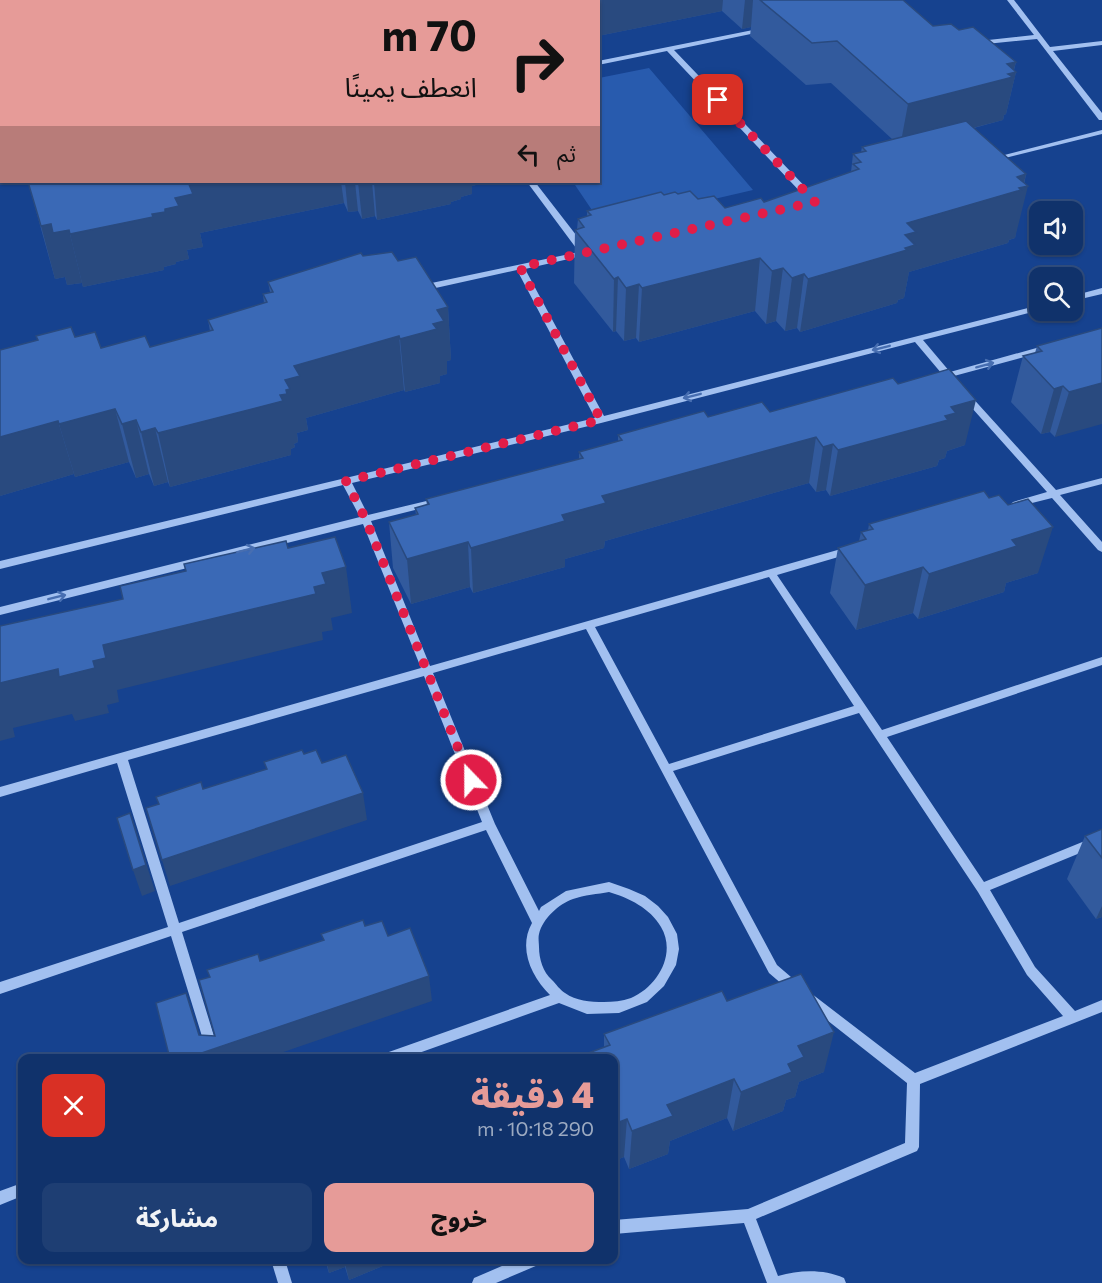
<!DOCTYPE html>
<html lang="ar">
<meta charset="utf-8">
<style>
body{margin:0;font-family:Commissioner,"Noto Sans Arabic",sans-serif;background:#1e3e73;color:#f1f3f6;direction:rtl;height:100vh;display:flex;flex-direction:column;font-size:22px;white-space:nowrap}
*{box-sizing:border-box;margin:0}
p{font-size:20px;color:#9caac1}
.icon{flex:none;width:33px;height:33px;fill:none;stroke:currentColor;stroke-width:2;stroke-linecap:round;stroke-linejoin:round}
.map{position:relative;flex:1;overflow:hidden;direction:ltr}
.panel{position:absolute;left:18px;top:1054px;width:600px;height:210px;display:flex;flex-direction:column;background:#10326b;border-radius:12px;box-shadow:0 2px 4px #0004,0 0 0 2px #304d7e;direction:rtl}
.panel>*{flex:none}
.banner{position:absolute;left:0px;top:0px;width:600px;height:183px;box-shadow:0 2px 4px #0004,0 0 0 2px #304d7e;direction:rtl;background:#e69b98;color:#111;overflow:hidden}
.tools{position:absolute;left:1029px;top:201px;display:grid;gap:12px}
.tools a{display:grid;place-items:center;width:54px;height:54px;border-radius:12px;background:#10326b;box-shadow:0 2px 4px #0004,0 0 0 2px #304d7e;font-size:30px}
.pin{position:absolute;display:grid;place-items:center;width:51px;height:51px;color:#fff;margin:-26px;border-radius:12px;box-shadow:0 3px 9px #0006}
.me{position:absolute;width:66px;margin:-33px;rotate:338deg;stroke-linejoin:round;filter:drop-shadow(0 0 4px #0008)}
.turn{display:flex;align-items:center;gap:21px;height:126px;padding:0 24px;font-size:27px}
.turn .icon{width:78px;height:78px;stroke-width:2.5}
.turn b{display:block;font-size:42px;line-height:51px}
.then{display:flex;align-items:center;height:57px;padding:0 24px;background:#0003;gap:12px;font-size:22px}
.round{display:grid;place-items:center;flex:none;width:63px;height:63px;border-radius:12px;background:#1e3e73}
.head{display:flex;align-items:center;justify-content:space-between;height:102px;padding:0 24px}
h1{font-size:36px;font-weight:800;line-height:45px;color:#e69b98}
.button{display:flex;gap:12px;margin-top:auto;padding:12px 24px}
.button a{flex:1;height:69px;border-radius:12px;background:#e69b98;color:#111;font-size:24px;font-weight:800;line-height:69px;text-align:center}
.button a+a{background:#1e3e73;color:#f1f3f6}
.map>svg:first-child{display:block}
.green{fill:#285bae}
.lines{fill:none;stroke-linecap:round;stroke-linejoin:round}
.minor{fill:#a2c0f0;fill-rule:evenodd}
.wall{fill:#325a9d}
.shaded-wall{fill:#294a7f}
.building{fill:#3a69b6;stroke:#294a7f;stroke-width:1.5}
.oneway{stroke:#476eb1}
.route{stroke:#e11d48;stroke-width:10;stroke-dasharray:0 18}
</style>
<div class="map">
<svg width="1102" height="1283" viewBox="0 0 1102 1283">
<rect width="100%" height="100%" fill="#16428f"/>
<polygon class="green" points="649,68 753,190 602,225 573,182 598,182 599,78"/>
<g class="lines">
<g class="minor">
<rect x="530" y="0" width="6" height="2"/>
<polygon points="1007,0 1014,0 1050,47 1102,41 1102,45 1053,51 1102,113 1102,120 1099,120 1037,39 976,45 976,41 979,41 1034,35"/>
<polygon points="763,28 765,29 765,31 674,50 814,196 814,200 808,200 667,51 598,65 598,61"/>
<polygon points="1102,130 1102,134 993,161 989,159"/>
<polygon points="2,180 2,182 10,182 0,185 0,181"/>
<path d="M527 182H535L590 253 586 255 525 269 604 416 1040 305V310L923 340 950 372 1047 345 1051 348 1050 350 954 376 957 380 952 383 946 379H938L937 377 938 375 942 374 915 342 601 423 352 483 368 515 439 498 444 501 439 504 371 521 430 666 848 547 853 551 852 553 777 575 882 730 1102 657V665L887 737 984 882 1102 834V844L990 890 1035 967 1075 1011 1102 1000V1012L920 1084 919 1147 917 1151 756 1219 778 1276C800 1270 823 1269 844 1278L846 1283H767L744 1223 614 1234V1220L748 1209 905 1143 907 1083 804 1002 802 998 804 994 808 992 812 994 915 1073 1063 1016 1027 975 978 892 859 713 673 771 777 965 798 983 800 987 798 991 794 993 790 991 769 973 586 629 433 673 495 824 539 911 541 907 566 891 609 882 629 889 645 896 658 906 668 917 677 934 679 949 676 965 664 986 647 1002 619 1013 587 1014 559 1003 402 1059H380L381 1055 386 1053 550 995C531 976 518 948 532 923L486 830 182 932 221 1059H209L171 936 0 994V982L168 927 117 763 0 797V787L421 668 363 524 0 615V607L360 517 343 485 0 569V561L595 418 517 270 422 291 418 288 422 285 579 252ZM769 577 854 706 669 764 595 627ZM424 676 482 822 179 923 128 760ZM609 892C629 898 650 908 661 927 677 954 657 987 631 998 622 1001 613 1002 604 1002 590 1002 576 1001 565 993 560 990 556 984 552 980 543 972 539 959 539 947 539 943 538 938 539 934 543 918 559 904 573 899 584 895 598 894 609 892Z"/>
<polygon points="1102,288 1102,294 1072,301 1072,296"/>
<polygon points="966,393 969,394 1056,490 1102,478 1102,484 1060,495 1102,542 1102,552 1098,550 1052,498 1016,507 1013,506 1011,504 1013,502 1047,492 963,398 961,396 963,394"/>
<polygon points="22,1183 22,1196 0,1205 0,1191"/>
<polygon points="271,1260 285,1260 292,1283 278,1283"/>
<polygon points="516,1260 540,1260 538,1265 496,1283 472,1283 474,1278"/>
</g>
</g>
<g class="wall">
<polygon points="536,0 903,0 933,26 959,30 1016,62 1014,70 1016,72 1006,114 1004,115 1003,120 974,128 1026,174 1015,238 1009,240 1008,243 909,272 904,298 898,300 897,303 800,332 797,328 785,331 776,321 766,324 755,311 639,342 636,338 624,341 616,331 613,332 574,283 575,230 577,229 578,219 587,216 587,211 664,195 678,194 725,208 764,202 851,172 853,154 861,152 862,147 892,139 831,83 806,85 750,36 751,27 742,29 722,11 598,36 598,2 537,2"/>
<polygon points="28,182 484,182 484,183 472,186 472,194 461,197 461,199 451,202 451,204 377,220 375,216 362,219 358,211 348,212 344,203 200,233 203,247 187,250 189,259 176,262 176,264 164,267 164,270 83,287 82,283 67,285 65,277 55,279"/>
<polygon points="363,256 398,261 448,307 451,360 447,361 447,374 440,376 440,383 405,392 404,390 306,418 308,430 297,433 298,442 294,444 295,447 291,449 291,455 170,487 168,482 154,486 149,474 136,478 129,462 75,477 74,474 0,496 75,337 101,348 150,347 210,331 208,320 264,303 263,294 270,292 268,282"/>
<polygon points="1102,328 1055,437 1050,432 1041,434 1011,402 1023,356 1035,353 1037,346"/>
<polygon points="898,384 965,445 947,451 945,458 939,460 937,466 830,496 826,490 816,492 809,483 605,541 604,548 565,559 565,567 473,593 470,587 411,604 393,568 389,522 416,515 415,508 427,505 426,499 579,459 579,452 618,442 618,435 708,417 770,412"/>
<polygon points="869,524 1038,573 1006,583 1004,592 918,619 913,613 856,630 830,593 838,548 859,541 861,532 868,530"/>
<polygon points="1102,829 1102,917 1096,919 1067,879 1085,836"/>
<polygon points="727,1001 824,1072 799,1082 795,1097 786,1100 783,1111 733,1131 727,1118 670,1141 668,1154 629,1169 624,1157 614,1161 614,1059 604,1047 604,1034"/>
<polygon points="325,1260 390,1260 390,1263 349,1280 345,1267 329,1273"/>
</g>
<g class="shaded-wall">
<polygon points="150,0 322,0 313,2 141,2"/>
<polygon points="340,0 349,0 349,2 341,2"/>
<rect x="352" y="0" width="11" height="2"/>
<polygon points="365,0 417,0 409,2 365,2"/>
<rect x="561" y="0" width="8" height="2"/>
<rect x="574" y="0" width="11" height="2"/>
<polygon points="588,0 723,0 722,11 598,36 598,2 588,2"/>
<polygon points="745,0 753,0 751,27 742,29"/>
<rect x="0" y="46" width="2" height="53"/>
<polygon points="1016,62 1013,72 1016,72 1006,114 1004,115 1003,120 900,147 908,104 1007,64"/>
<polygon points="1026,174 1023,187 1028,186 1015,238 1009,240 1008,243 909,272 904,298 898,300 897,303 800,332 808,279 907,223 1017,177"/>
<polygon points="188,182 341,182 344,203 200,233 203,247 187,250 189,259 176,262 176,264 164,267 164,270 83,287 70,234 152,214 165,209 175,198"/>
<polygon points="345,182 355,182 358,211 348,212"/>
<polygon points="358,182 372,182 375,216 362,219"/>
<polygon points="374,182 484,182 484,183 472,186 472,194 461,197 461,199 451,202 451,204 377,220"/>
<polygon points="51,224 69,230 82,283 67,285 65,277 55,279 41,226"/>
<polygon points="760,258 755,311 639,342 642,288"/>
<polygon points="783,268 776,321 766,324 772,271"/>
<polygon points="804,274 797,328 785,331 792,278"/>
<polygon points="618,277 616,331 613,332 614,279"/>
<polygon points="639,284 636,338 624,341 626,288"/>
<polygon points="448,307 451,360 447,361 447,374 440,376 440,383 405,392 400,339 433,324 437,310"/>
<polygon points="399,336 404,390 306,418 308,430 297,433 298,442 294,444 295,447 291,449 291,455 170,487 158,433 280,395 285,380 294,366"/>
<polygon points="1102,383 1102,424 1055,437 1069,392"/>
<polygon points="1063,386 1050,432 1041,434 1054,389"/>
<polygon points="976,400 965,445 947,451 945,458 939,460 937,466 830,496 838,450 951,407"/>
<polygon points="115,409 129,462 75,477 59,424"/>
<polygon points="136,420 149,474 136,478 122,424"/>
<polygon points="58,421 74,474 0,496 0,437"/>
<polygon points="155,428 168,482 154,486 141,432"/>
<polygon points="816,437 809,483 605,541 604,548 565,559 565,567 473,593 471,548 562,515 602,496"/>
<polygon points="833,444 826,490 816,492 823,447"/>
<polygon points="1053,527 1038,573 1006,583 1004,592 918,619 929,574 1012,540"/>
<polygon points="468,542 470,587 411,604 407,559"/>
<polygon points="346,567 352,613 331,618 333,630 322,632 323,640 117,690 119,702 107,705 109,713 75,721 72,714 13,728 15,737 0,741 0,683 93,661 103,645 314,587 322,573"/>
<polygon points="923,567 913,613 856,630 865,585"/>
<polygon points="363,793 367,820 170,886 162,860"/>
<polygon points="130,813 155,891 142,896 133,870"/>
<polygon points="1102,906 1102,917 1096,919"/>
<polygon points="429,976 432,1001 263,1059 184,1059"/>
<polygon points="834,1032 824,1072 799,1082 795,1097 786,1100 783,1111 733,1131 741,1092 788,1064 798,1046"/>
<polygon points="734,1079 727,1118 670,1141 668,1154 629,1169 632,1131 667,1105"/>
<polygon points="627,1119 624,1157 614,1161 614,1124"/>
<polygon points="290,1260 303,1260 291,1264"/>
<polygon points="326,1260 343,1260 345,1267 329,1273"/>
<polygon points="344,1260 390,1260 390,1263 349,1280"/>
</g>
<g class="building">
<polygon points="0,0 150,0 141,2 2,2 2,46 0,46"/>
<polygon points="760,0 903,0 933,26 951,24 959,30 973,27 1016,62 1007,64 1016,72 1008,74 1013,77 908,104 837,41 812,43"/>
<polygon points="966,121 1026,174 1017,177 1028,186 1019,188 1021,190 907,223 916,232 905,235 915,245 905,248 907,250 808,279 804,274 792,278 783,268 772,271 760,258 642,288 639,284 626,288 618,277 614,279 575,230 584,227 578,219 591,215 587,211 661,192 664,195 675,192 678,194 690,191 698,199 714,196 725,208 761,198 764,202 859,169 853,164 861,162 853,154 866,151 862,147"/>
<polygon points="28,182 188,182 193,194 175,198 179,206 165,209 165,212 152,214 153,217 70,234 69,230 53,233 51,224 41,226"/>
<polygon points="392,252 398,261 416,257 448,307 437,310 444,321 433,324 437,329 400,339 399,336 294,366 300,376 285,380 290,389 286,390 287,394 280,395 283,401 158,433 155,428 141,432 136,420 122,424 115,409 59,424 58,421 0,437 0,350 38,340 36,336 71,327 75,337 95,332 101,348 145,336 150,347 213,330 208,320 267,302 263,294 273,292 268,282 361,253 363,256"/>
<polygon points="1102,328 1102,383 1069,392 1063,386 1054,389 1023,356 1042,351 1037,346"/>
<polygon points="949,369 976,400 951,407 956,413 945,416 948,420 838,450 833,444 823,447 816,437 602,496 606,503 562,515 565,521 471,548 468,542 407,559 389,522 418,514 415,508 429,504 426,499 583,458 579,452 622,440 618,435 704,411 708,417 762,402 770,412 893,378 898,384"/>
<polygon points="984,491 989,498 999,495 1008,505 1028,499 1053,527 1012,540 1017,546 929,574 923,567 865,585 838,548 866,539 861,532 873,529 869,524"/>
<polygon points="335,537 346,567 322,573 326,584 314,587 316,594 103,645 106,658 93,661 95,668 59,677 58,669 0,683 0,626 123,599 120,586 186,571 184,564 286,541 288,548"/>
<polygon points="302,750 304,754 316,750 322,763 346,755 363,793 162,860 146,808 159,804 156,797 201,782 203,789 267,769 264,762"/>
<polygon points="130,813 146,865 133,870 117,818"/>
<polygon points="1102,829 1102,858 1085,836"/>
<polygon points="363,920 365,926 382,921 388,936 410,928 429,976 184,1059 170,1059 156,1003 186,993 199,1035 215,1036 199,980 210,977 207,970 258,954 260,961 324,940 321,934"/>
<polygon points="801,974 834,1032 798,1046 804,1057 788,1064 792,1072 741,1092 734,1079 667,1105 673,1116 632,1131 627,1119 614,1124 614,1059 572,1059 610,1045 604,1034 722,991 727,1001"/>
</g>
<defs><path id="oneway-shaft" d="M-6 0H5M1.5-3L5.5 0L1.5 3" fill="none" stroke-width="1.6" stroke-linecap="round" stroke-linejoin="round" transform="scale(1.5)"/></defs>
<g class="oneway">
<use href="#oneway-shaft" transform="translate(881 348) rotate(166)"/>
<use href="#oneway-shaft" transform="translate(985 365) rotate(-15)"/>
<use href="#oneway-shaft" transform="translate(692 396) rotate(166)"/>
<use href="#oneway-shaft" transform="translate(246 550) rotate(-14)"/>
<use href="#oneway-shaft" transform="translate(57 597) rotate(-14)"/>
</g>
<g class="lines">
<polyline class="route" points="471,780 366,520 346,481 601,420 520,267 815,202 718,100"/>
</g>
</svg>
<div class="tools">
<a><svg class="icon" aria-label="sound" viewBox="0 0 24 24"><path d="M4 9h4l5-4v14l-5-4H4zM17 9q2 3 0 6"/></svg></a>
<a><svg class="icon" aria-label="search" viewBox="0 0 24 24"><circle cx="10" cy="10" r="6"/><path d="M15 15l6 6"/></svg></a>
</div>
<div class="pin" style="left:718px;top:100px;background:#d93025"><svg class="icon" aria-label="arrive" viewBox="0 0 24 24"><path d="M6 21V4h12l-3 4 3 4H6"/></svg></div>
<svg class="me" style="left:471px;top:780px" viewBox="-20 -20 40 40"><circle r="17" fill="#e11d48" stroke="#fff" stroke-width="3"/><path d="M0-11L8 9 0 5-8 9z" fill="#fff"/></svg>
<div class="banner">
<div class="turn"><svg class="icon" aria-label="right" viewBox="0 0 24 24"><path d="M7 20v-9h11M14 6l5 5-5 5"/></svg><div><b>70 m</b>انعطف يمينًا</div></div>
<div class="then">ثم<svg class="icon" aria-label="left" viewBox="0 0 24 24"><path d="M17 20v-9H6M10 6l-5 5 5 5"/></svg></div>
</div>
<section class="panel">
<div class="head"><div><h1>4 دقيقة</h1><p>290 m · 10:18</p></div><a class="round" style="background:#d93025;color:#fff"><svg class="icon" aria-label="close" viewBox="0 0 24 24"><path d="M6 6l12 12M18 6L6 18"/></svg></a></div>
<div class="button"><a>خروج</a><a>مشاركة</a></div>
</section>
</div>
